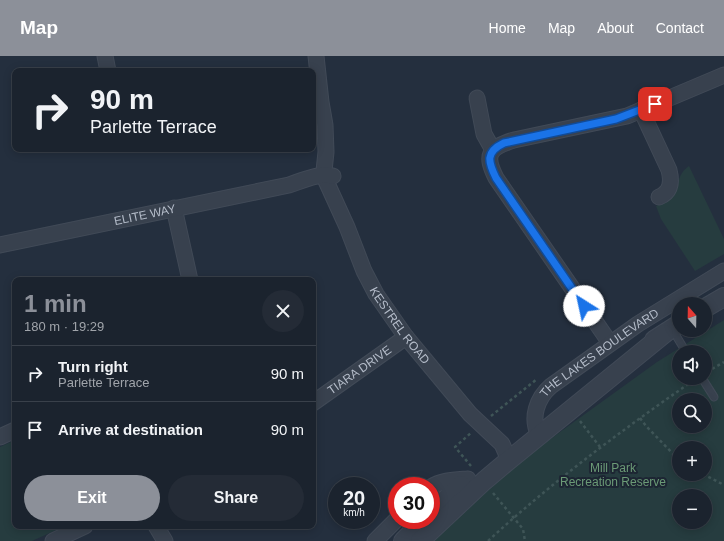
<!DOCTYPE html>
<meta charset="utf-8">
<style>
body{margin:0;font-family:Helvetica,sans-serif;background:#242b36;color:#f1f3f6;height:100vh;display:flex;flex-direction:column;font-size:15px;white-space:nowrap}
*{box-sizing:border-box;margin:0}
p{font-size:13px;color:#a0a4aa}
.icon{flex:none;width:22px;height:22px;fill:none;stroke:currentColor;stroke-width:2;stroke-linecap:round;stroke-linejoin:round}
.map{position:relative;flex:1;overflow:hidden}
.drawer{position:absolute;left:12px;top:221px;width:304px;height:252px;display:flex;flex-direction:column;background:#1b232e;border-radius:8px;box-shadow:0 2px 10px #0003,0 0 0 1px #39404a}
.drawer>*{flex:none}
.top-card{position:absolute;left:12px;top:12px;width:304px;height:84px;border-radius:8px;box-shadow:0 2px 10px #0003,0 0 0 1px #39404a;background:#1b232e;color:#f1f3f6;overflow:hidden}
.needle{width:26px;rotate:340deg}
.fabs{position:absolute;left:672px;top:241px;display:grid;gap:8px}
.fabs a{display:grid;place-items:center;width:40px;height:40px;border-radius:50%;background:#1b232e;box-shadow:0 2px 10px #0003,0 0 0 1px #39404a;font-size:20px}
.speed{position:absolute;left:328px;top:421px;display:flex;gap:8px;font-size:20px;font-weight:700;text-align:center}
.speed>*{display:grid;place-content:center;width:52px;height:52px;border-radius:50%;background:#1b232e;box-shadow:0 2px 10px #0003,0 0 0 1px #39404a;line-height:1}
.speed small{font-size:10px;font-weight:400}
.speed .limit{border:6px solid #d22;background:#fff;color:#111}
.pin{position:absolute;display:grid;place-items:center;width:34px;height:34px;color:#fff;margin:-17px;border-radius:8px;box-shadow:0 2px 6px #0006}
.me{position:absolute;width:44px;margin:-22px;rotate:325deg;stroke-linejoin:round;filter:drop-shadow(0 0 3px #0008)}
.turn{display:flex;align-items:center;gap:14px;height:84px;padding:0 12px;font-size:18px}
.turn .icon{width:52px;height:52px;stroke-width:2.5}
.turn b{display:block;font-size:28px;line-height:34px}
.round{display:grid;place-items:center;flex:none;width:42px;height:42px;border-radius:21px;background:#242b36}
.summary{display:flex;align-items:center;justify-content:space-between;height:68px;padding:0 12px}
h1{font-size:24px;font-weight:800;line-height:30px;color:#8c9099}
.cta{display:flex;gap:8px;margin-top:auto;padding:8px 12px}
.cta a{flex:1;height:46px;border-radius:24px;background:#8c9099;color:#fff;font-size:16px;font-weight:800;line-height:46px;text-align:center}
.cta a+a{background:#242b36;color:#f1f3f6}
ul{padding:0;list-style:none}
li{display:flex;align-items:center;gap:12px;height:56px;padding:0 12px;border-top:1px solid #39404a}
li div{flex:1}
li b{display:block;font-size:15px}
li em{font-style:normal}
header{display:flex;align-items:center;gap:24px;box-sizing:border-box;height:56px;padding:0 20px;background:#8c9099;color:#fff}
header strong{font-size:19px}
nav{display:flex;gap:22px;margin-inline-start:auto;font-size:14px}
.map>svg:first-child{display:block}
.green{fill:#263c3f;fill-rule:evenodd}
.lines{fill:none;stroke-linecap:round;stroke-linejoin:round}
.service-casing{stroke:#414a57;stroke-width:9}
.minor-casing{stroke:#414a57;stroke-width:17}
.tertiary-casing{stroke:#414a57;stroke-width:20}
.path{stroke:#3f5557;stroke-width:2.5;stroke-dasharray:3 3;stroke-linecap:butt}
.service{stroke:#38414e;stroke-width:7}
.minor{stroke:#38414e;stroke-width:15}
.tertiary{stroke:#38414e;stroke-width:18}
.route-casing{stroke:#114b97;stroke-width:10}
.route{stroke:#1a73e8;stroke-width:7}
.labels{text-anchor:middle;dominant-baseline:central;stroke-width:4;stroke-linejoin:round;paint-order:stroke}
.street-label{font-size:12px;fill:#b4bcc9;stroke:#1d2633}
.park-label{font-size:12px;fill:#6b9a76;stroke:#1d2633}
</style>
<header>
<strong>Map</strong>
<nav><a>Home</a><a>Map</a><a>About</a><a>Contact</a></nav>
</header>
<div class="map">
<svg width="724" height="485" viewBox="0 0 724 485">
<rect width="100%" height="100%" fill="#242f3e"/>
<g class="green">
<path d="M689 110 724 183V198L695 215 661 163 656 150C684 140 672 121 689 110Z"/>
<path d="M724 264V485H425L521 398 549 384 657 306ZM679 296H705V322H679ZM679 344H705V370H679ZM679 392H705V418H679ZM679 440H705V466H679Z"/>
<polygon points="15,384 15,470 65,470 32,485 0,485 0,391"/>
</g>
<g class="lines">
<g class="service-casing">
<g id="service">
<polyline points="672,273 686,296"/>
<polyline points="702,322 714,341"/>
</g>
</g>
<g class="minor-casing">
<g id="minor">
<polyline points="105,0 108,15"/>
<path id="s1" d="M316 0 321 46 325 69 326 96 324 115 326 125 347 171 364 215 376 238 406 281 470 358 502 388 509 404"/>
<polyline points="477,42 484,78 493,94"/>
<path d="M641 54 669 114C672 126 671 136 659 141"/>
<polyline points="174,152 190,224"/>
<path id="s2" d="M0 189 289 129C304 124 318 117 333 120"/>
<path d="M610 287 496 122C484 98 489 92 514 84L627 60 724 19"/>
<path id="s3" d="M313 347 406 281"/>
<path id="s4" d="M539 379C530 362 537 342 551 330L638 268 724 215"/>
<polyline points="0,381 15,374"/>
<path d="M431 431C442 424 455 424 468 423"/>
<polyline points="156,470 165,485"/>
<polyline points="53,485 85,470"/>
<polyline points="375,485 397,463"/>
</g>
</g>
<g class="tertiary-casing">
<g id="tertiary">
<polyline points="705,252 724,241"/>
<polyline points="654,284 679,268"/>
<polyline points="431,457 461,429"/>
<polyline points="403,485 424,464"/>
<polyline points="420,485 484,425 509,404 664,278"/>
</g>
</g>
<g class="path">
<polyline points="707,316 724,306"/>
<polyline points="491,360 537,323"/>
<polyline points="640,362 646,370 679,404"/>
<polyline points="580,365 600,391"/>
<polyline points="471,410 455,391 472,376"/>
<polyline points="703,418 724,429"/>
<polyline points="493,437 523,473 525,485"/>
<path d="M488 485C552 426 622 374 694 324"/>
</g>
<use href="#service" class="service"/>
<use href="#minor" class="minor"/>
<use href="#tertiary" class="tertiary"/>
</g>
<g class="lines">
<g class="route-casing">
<path id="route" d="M584 250 496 122C488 106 485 96 504 87L616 63 655 48"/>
</g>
<use href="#route" class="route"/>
</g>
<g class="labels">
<g class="street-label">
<text stroke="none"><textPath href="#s2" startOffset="148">ELITE WAY</textPath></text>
<text stroke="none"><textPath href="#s1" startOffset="289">KESTREL ROAD</textPath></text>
<text stroke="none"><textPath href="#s4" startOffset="113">THE LAKES BOULEVARD</textPath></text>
<text stroke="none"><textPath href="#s3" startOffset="57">TIARA DRIVE</textPath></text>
</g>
<g class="park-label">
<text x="613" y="412">Mill Park<tspan x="613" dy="14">Recreation Reserve</tspan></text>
</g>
</g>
</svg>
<div class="fabs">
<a><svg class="needle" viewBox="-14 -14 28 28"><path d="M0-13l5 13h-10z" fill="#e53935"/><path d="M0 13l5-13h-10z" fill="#a0a4aa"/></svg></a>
<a><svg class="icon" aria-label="sound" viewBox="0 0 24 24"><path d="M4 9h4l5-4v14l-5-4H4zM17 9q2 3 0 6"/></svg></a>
<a><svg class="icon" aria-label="search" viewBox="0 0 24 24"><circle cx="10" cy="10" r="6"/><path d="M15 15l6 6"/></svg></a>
<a>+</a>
<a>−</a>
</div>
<div class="speed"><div>20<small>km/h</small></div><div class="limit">30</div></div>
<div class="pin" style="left:655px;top:48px;background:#d93025"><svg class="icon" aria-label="arrive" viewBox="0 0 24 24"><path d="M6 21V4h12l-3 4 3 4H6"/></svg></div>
<svg class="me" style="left:584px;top:250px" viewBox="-20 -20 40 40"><circle r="19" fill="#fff"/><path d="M0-13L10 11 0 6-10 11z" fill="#1a73e8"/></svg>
<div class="top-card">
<div class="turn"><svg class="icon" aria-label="right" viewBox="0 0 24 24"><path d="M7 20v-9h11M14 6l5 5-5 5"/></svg><div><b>90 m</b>Parlette Terrace</div></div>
</div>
<section class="drawer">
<div class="summary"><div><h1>1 min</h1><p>180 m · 19:29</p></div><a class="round"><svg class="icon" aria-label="close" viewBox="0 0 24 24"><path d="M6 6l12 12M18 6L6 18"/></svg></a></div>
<ul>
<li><svg class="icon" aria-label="right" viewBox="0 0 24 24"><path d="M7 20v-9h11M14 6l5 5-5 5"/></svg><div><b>Turn right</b><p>Parlette Terrace</p></div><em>90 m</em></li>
<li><svg class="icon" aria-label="arrive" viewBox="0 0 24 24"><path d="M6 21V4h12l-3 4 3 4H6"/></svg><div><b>Arrive at destination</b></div><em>90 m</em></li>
</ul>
<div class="cta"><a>Exit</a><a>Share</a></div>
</section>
</div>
